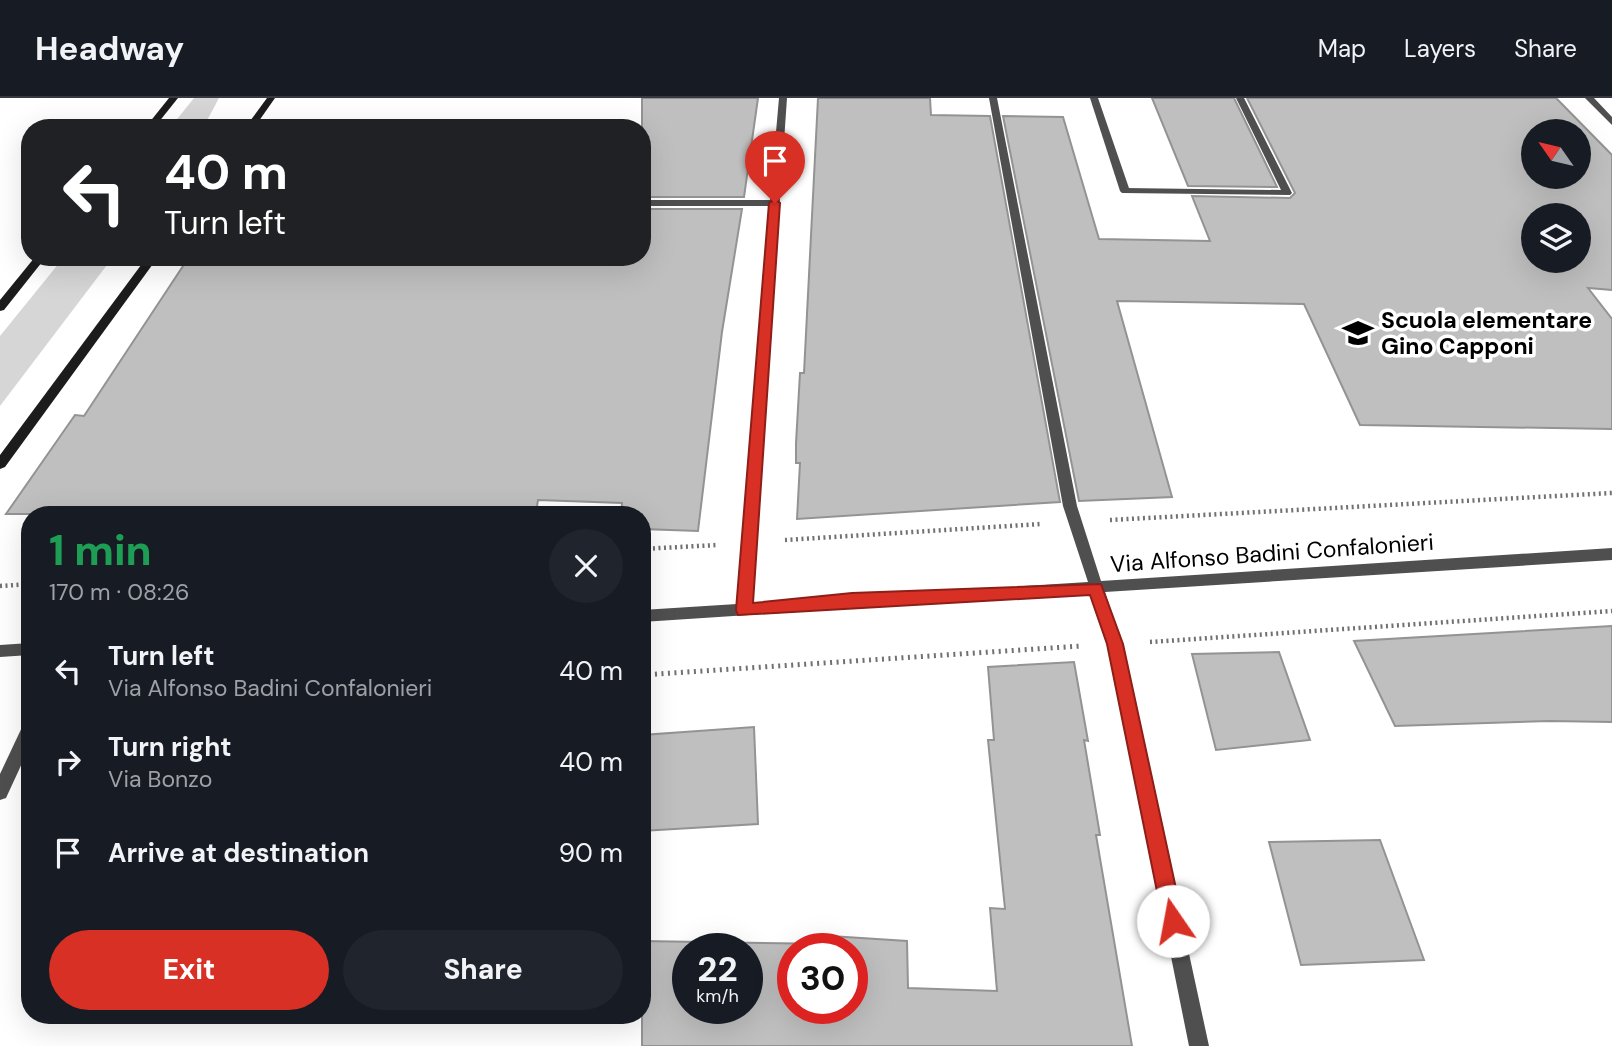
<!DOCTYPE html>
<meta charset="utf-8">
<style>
body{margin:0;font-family:"DM Sans",sans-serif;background:#20242c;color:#f1f3f6;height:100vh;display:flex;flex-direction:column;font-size:26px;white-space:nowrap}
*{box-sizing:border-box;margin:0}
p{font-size:23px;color:#9ea1a6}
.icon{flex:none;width:38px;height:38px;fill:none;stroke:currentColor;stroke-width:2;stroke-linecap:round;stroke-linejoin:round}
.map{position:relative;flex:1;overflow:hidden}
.panel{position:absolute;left:21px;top:408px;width:630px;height:518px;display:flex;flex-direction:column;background:#171b24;border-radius:28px;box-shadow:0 7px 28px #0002}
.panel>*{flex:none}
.banner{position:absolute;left:21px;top:21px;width:630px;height:147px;border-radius:28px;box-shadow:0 7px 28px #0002;background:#202124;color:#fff;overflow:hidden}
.needle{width:46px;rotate:304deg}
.fabs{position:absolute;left:1521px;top:21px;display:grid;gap:14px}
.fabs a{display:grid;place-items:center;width:70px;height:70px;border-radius:50%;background:#171b24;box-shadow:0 7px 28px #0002;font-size:35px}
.speed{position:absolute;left:672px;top:835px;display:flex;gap:14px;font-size:35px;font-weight:700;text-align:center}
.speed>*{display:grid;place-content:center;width:91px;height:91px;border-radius:50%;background:#171b24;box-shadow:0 7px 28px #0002;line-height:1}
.speed small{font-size:18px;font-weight:400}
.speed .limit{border:10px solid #d22;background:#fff;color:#111}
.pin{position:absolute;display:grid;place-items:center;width:60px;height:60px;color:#fff;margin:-72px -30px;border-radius:50% 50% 50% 0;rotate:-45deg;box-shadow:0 0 7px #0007}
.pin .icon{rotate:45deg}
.me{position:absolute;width:77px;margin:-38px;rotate:348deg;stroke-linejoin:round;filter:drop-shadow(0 0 5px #0008)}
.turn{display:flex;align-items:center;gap:24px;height:147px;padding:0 28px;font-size:32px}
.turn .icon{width:91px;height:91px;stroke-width:2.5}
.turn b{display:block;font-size:49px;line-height:60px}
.round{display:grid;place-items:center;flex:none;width:74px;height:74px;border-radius:37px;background:#20242c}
.summary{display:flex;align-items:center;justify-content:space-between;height:119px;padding:0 28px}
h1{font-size:42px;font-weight:800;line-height:52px;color:#1e9e55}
.button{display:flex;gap:14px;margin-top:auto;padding:14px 28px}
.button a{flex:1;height:80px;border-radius:42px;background:#d93025;color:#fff;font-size:28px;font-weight:800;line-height:80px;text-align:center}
.button a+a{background:#20242c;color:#f1f3f6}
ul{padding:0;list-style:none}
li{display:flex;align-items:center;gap:21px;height:91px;padding:0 28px}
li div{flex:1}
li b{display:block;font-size:26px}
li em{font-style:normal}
header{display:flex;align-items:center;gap:42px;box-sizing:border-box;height:98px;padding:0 35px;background:#171b24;border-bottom:2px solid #363941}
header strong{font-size:33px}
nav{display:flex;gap:38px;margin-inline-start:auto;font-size:24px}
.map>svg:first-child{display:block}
.green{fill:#d6d6d6}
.building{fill:#bfbfbf;stroke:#939393;stroke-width:2;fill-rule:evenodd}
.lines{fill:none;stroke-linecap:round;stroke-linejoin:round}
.path-far1{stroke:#717171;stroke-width:4.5;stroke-dasharray:2 3.5;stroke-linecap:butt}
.path{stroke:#717171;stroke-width:5;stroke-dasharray:2 4.5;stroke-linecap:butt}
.service{fill:#4f4f4f;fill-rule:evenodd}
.minor{fill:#4f4f4f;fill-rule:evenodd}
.secondary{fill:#1c1c1c;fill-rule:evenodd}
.route{fill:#d93025;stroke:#8d1f18;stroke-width:2}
.labels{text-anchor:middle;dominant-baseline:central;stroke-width:7;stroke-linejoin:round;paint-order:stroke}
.poi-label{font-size:23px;font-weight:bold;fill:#000;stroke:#fff;text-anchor:start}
.street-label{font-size:23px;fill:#000;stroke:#fff}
</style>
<header>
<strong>Headway</strong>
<nav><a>Map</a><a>Layers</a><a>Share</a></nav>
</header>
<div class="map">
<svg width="1612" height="948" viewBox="0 0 1612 948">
<rect width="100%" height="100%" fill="#fff"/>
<g class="green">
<polygon points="194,0 219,0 203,30 170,30"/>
<polygon points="64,159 113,159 0,308 0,238"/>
</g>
<g class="building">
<polygon points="642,0 758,0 744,99 642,99"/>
<polygon points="818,0 930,0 931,17 990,18 1060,404 797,421 800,365 796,365 796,345 800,275 804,275"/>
<polygon points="1152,0 1234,0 1277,89 1188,88"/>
<path d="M1247 0H1556L1612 57V192L1588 190 1612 221V331L1360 327 1304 206 1117 203 1172 399 1079 403 1003 18 1063 19 1099 141 1210 143 1192 98 1290 100 1295 95ZM1533 33H1578V79H1533ZM1533 117H1578V163H1533Z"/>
<polygon points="642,111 742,111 722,234 698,433 642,431 642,416 621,416 622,405 538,402 536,415 509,416 6,416 75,317 84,318 189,159 642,159"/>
<polygon points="1612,528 1612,624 1549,623 1395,628 1354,543"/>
<polygon points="1279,554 1310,642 1216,652 1192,556"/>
<path d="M1074 564 1088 643 1084 642 1100 737H1096L1132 948H642V843L831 846V838L907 843 908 890 997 893 990 810 1005 811 988 642H994L988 569ZM688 850H747V910H688ZM793 850H852V910H793Z"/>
<polygon points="754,629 758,726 642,733 642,637"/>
<polygon points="1380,742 1424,862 1301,867 1269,744"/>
</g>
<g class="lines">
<g class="path-far1">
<polyline points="1110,422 1612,395"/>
<polyline points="785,442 1041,426"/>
<polyline points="642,451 717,447"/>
<polyline points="0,488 30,486"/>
<polyline points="1150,544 1612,513"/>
</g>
<polyline class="path" points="642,577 1081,548"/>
<polygon class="service" points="1236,0 1244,0 1292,95 1290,97 1122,95 1120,93 1125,90 1281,92"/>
<g class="minor">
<polygon points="779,0 787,0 752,505 1088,484 1063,408 989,0 997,0 1077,408 1101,483 1612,450 1612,462 1105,494 1122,546 1209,948 1189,948 1108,546 1091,495 642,524 642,512 737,506 770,108 642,108 642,102 770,102"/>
<polygon points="1090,0 1098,0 1130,93 1128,95 1120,93"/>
<polygon points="1585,0 1594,0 1612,19 1612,27"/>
<polygon points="30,545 30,557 0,559 0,547"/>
<polygon points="30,623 30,648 6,700 0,702 0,676 24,625"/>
</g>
<g class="secondary">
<polygon points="169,0 178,0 154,30 145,30"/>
<polygon points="267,0 275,0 254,30 245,30"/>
<polygon points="35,159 46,159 4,212 0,213 0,202"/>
<polygon points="147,159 158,159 5,369 0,371 0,357"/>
</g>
</g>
<polygon class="route" points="775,101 780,105 753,505 852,495 1101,486 1123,546 1183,823 1180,830 1173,833 1166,830 1163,823 1107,546 1090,497 738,517 736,512 769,105"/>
<defs>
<g id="school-bare" transform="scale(2.415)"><path d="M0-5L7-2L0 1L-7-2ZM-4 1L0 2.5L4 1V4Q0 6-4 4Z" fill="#000" stroke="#fff" stroke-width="2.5" paint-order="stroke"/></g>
</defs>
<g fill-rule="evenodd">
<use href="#school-bare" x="1358" y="235"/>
</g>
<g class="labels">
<g class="poi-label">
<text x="1381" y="222">Scuola elementare<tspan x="1381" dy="26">Gino Capponi</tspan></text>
</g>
<g class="street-label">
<text transform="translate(1272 455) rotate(-4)">Via Alfonso Badini Confalonieri</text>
</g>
</g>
</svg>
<div class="fabs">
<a><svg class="needle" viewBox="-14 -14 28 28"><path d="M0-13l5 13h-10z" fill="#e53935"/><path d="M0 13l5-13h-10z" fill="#9ea1a6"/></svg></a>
<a><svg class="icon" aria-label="layers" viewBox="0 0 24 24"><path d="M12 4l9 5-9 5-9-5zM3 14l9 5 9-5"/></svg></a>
</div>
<div class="speed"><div>22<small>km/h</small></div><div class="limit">30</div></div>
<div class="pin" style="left:775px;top:105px;background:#d93025"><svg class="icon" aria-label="arrive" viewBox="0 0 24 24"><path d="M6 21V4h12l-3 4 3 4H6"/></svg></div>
<svg class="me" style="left:1173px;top:823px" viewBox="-20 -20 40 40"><circle r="19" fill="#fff"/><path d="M0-13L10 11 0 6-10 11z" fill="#d93025"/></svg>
<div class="banner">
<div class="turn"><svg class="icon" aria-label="left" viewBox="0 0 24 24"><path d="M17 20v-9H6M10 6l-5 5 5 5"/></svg><div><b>40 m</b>Turn left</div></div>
</div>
<section class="panel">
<div class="summary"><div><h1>1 min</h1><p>170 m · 08:26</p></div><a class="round"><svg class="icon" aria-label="close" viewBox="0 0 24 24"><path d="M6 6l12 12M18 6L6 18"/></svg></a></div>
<ul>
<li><svg class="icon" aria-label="left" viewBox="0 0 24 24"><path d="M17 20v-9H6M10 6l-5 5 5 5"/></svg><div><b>Turn left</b><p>Via Alfonso Badini Confalonieri</p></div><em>40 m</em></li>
<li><svg class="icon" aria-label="right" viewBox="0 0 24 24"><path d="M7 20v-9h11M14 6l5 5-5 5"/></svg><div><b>Turn right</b><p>Via Bonzo</p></div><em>40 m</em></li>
<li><svg class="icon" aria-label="arrive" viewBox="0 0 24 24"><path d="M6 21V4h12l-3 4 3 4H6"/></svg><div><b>Arrive at destination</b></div><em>90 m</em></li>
</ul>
<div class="button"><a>Exit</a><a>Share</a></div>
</section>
</div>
